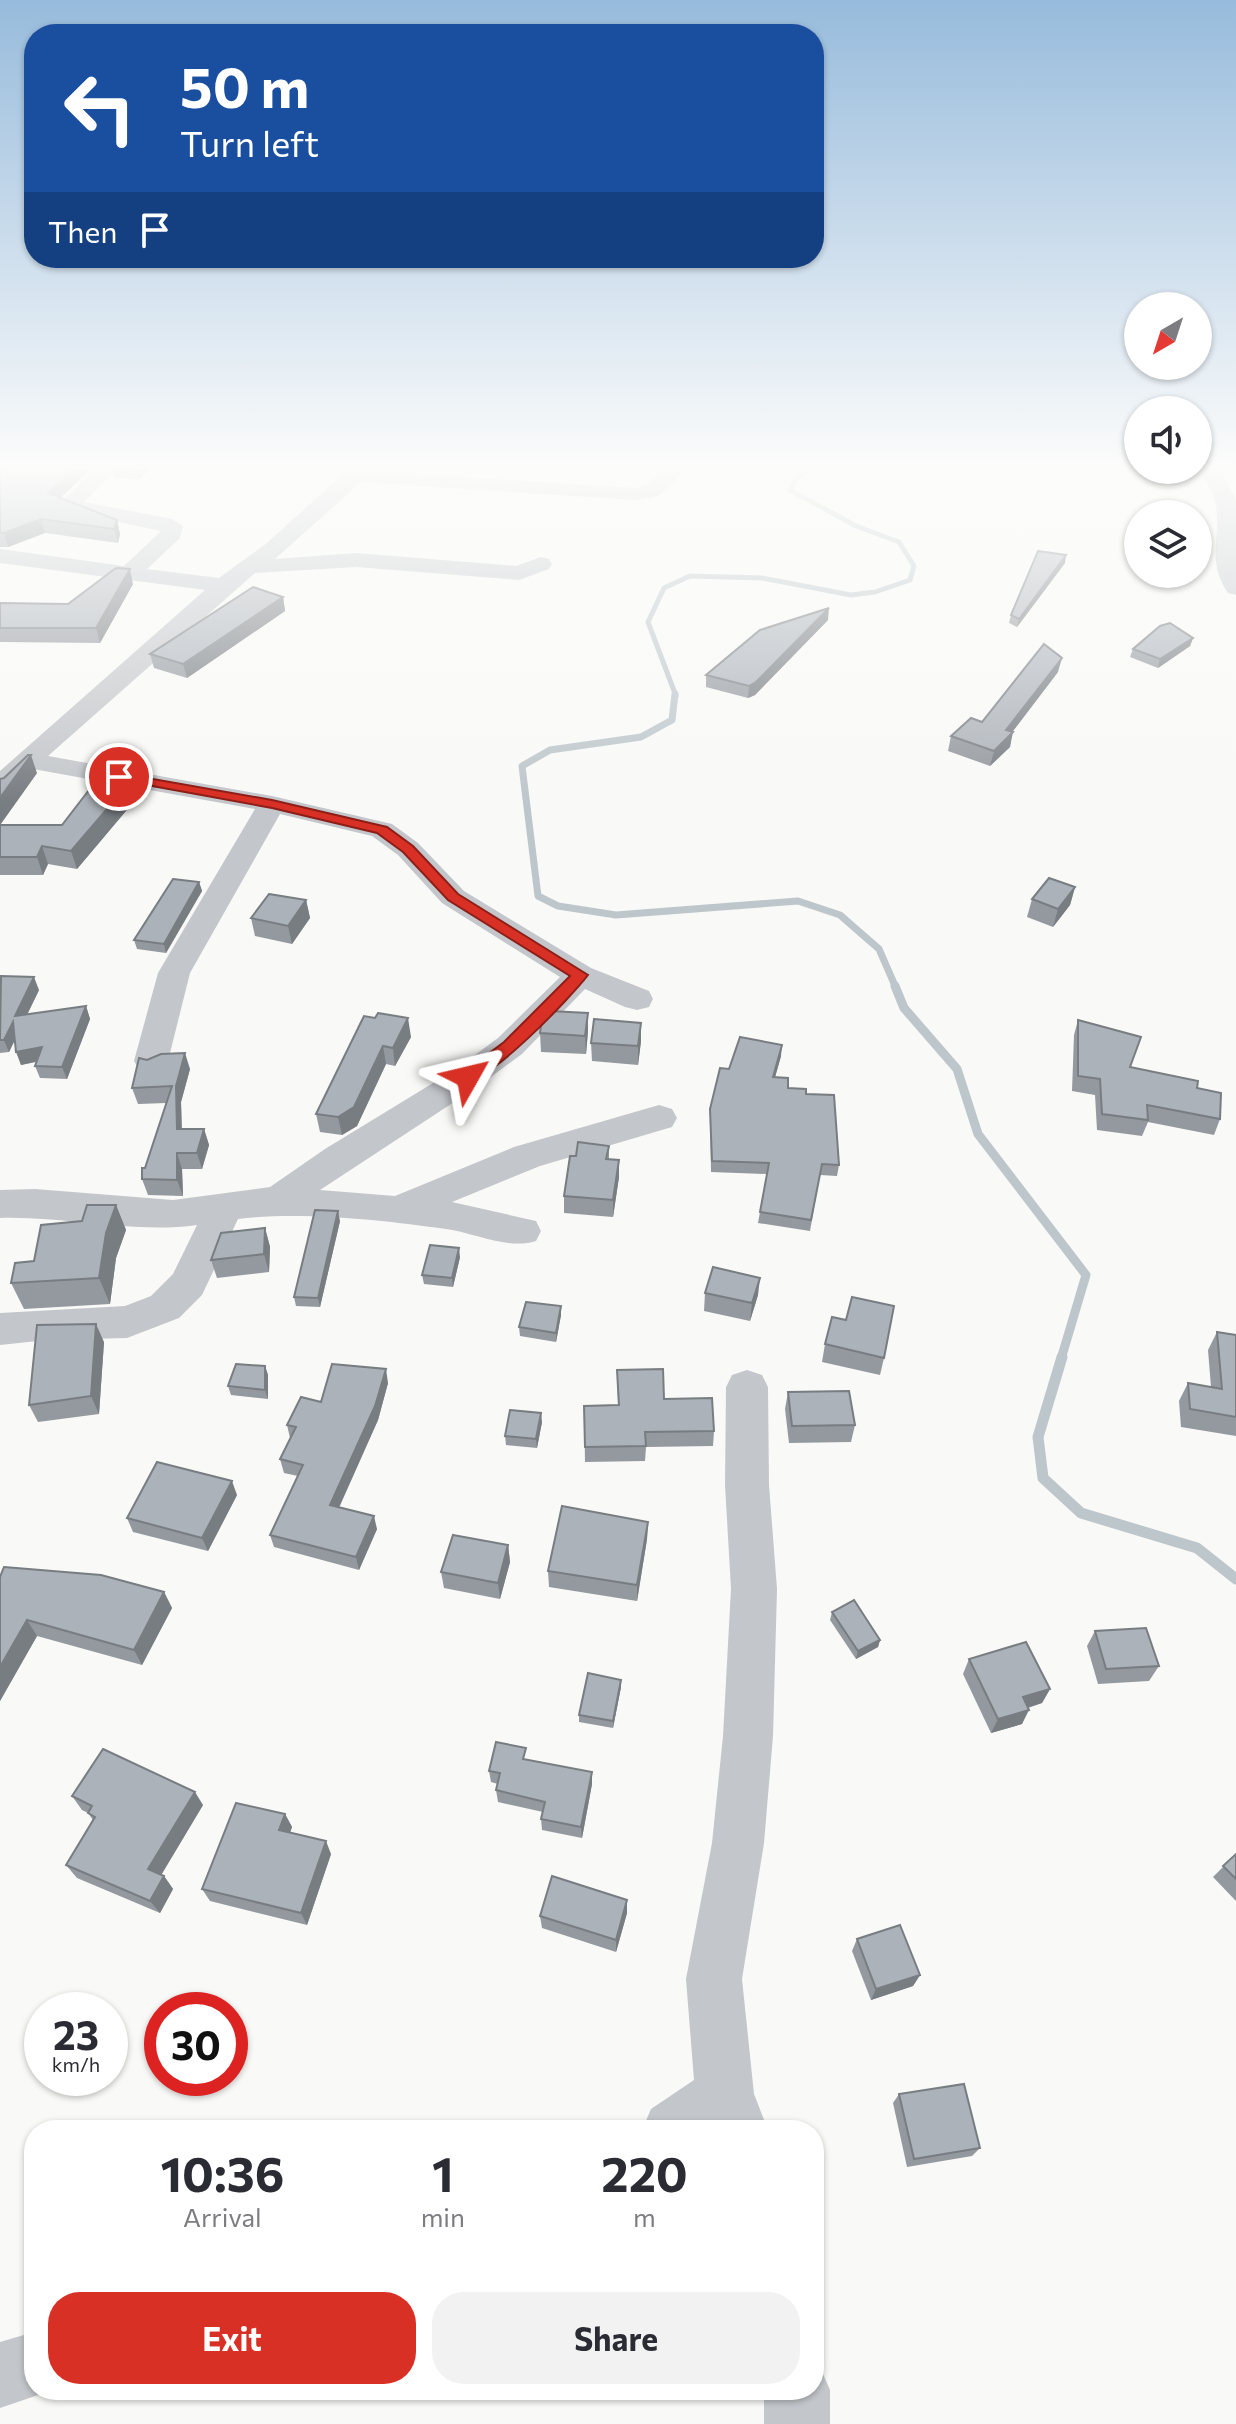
<!DOCTYPE html>
<style>
body{margin:0;font-family:Commissioner,sans-serif;background:#f2f2f3;color:#2b2b33;height:100vh;display:flex;flex-direction:column;font-size:30px;white-space:nowrap}
*{box-sizing:border-box;margin:0}
p{font-size:26px;color:#7c7c81}
.icon{flex:none;width:44px;height:44px;fill:none;stroke:currentColor;stroke-width:2;stroke-linecap:round;stroke-linejoin:round}
.map{position:relative;flex:1;overflow:hidden}
.side{position:absolute;left:24px;top:2120px;width:800px;height:280px;display:flex;flex-direction:column;background:#fff;border-radius:32px;box-shadow:0 2px 6px #0004}
.side>*{flex:none}
.banner{position:absolute;left:24px;top:24px;width:800px;height:244px;border-radius:32px;box-shadow:0 2px 6px #0004;background:#1a4fa0;color:#fff;overflow:hidden}
.needle{width:52px;rotate:219deg}
.buttons{position:absolute;left:1124px;top:292px;display:grid;gap:16px}
.buttons a{display:grid;place-items:center;width:88px;height:88px;border-radius:50%;background:#fff;box-shadow:0 2px 6px #0004;font-size:40px}
.speed{position:absolute;left:24px;top:1992px;display:flex;gap:16px;font-size:40px;font-weight:700;text-align:center}
.speed>*{display:grid;place-content:center;width:104px;height:104px;border-radius:50%;background:#fff;box-shadow:0 2px 6px #0004;line-height:1}
.speed small{font-size:20px;font-weight:400}
.speed .limit{border:12px solid #d22;background:#fff;color:#111}
.pin{position:absolute;display:grid;place-items:center;width:68px;height:68px;color:#fff;margin:-34px;border:4px solid #fff;border-radius:50%;box-shadow:0 2px 8px #0007}
.me{position:absolute;width:88px;margin:-44px;rotate:53deg;stroke-linejoin:round;filter:drop-shadow(0 0 6px #0008)}
.turn{display:flex;align-items:center;gap:28px;height:168px;padding:0 24px;font-size:36px}
.turn .icon{width:104px;height:104px;stroke-width:2.5}
.turn b{display:block;font-size:56px;line-height:68px}
.then{display:flex;align-items:center;height:76px;padding:0 24px;background:#0003;gap:16px;font-size:30px}
.eta{display:flex;justify-content:space-evenly;align-items:center;height:136px;text-align:center}
.eta b{font-size:48px;font-weight:700;line-height:56px}
.action{display:flex;gap:16px;margin-top:auto;padding:16px 24px}
.action a{flex:1;height:92px;border-radius:32px;background:#d93025;color:#fff;font-size:32px;font-weight:700;line-height:92px;text-align:center}
.action a+a{background:#f2f2f3;color:#2b2b33}
.map>svg:first-child{display:block}
.lines{fill:none;stroke-linecap:round;stroke-linejoin:round}
.stream-far3{stroke:#bdc6cb;stroke-width:5}
.stream-far2{stroke:#bdc6cb;stroke-width:7}
.stream-far1{stroke:#bdc6cb;stroke-width:9}
.stream{stroke:#bdc6cb;stroke-width:11}
.minor{fill:#c3c6ca;fill-rule:evenodd}
.wall{fill:#94999f}
.shaded-wall{fill:#787d82}
.building{fill:#acb2b9;stroke:#787d82;stroke-width:2}
.route{fill:#d93025;stroke:#8d1f18;stroke-width:2}
</style>
<div class="map">
<svg width="1236" height="2424" viewBox="0 0 1236 2424">
<rect width="100%" height="100%" fill="#f9f9f7"/>
<g class="lines">
<polyline class="stream-far3" points="676,696 648,622 664,588 690,576 762,578 851,595 875,592 910,580 914,566 899,542 856,526 790,490 796,479 817,465"/>
<polyline class="stream-far2" points="675,694 672,720 641,737 550,750 522,766 538,896 558,906 616,915 798,901 840,915 879,949 896,988"/>
<polyline class="stream-far1" points="895,986 904,1008 957,1069 978,1134 1086,1275 1061,1359"/>
<polyline class="stream" points="1062,1357 1038,1437 1043,1478 1081,1513 1197,1548 1236,1579"/>
<g class="minor">
<path d="M100 465H122L84 502 172 519 183 526 180 538 147 569 219 578 267 543 353 465H373L370 471 635 488 645 486 670 465H693L658 496 635 500 361 482 275 559 356 553 516 566 541 557 549 559 552 564 549 569 519 580 356 567 255 573 48 756 272 796 392 824 418 843 464 891 591 968 649 991 653 999 649 1007 637 1010 625 1007 585 989 522 1054 480 1085 320 1190 395 1196 514 1147 659 1105 672 1109 677 1118 672 1127 540 1166 452 1202 536 1221 541 1231 536 1241C508 1250 475 1233 446 1229 384 1220 300 1211 238 1219L202 1295 179 1318 127 1338 47 1340 0 1345V1313L125 1306 151 1296 173 1274 197 1225C133 1234 65 1216 0 1218V1190L35 1189 173 1200 270 1187 325 1149 456 1069 498 1038 560 977 442 903 398 855 372 836 280 814 190 973 168 1061 163 1069 151 1073 139 1069 134 1061 158 973 255 809 33 769 10 793 0 795V771L205 590 0 563V549L124 566 161 531 76 513 68 512 60 503 64 499Z"/>
<path d="M1198 465H1217L1236 499V595L1228 593C1206 561 1221 540 1216 506 1214 490 1203 479 1198 465Z"/>
<polygon points="747,1370 762,1375 768,1387 769,1485 777,1589 773,1736 764,1843 742,1979 754,2094 768,2130 642,2130 651,2109 694,2080 686,1979 712,1843 723,1736 731,1589 725,1485 726,1387 732,1375"/>
<polygon points="34,2332 34,2390 53,2390 0,2408 0,2342"/>
<polygon points="814,2364 820,2367 830,2390 830,2424 764,2424 764,2390 814,2390"/>
</g>
</g>
<g class="wall">
<polygon points="0,465 95,465 60,498 117,520 120,534 118,543 45,533 8,547 0,547"/>
<polygon points="111,465 155,465 138,480 114,477"/>
<polygon points="1065,563 1017,627 1009,623 1011,615"/>
<polygon points="133,584 100,643 0,642 0,603 68,604"/>
<polygon points="283,597 285,611 187,678 154,668 150,654"/>
<polygon points="828,620 755,695 748,698 706,687 706,675"/>
<polygon points="1193,638 1190,646 1158,668 1130,657 1133,649"/>
<polygon points="1058,672 1012,732 1010,747 990,766 948,751 951,736 982,722"/>
<polygon points="37,773 0,825 62,825 136,799 77,869 48,864 43,875 0,875 0,779"/>
<polygon points="199,882 202,891 166,953 137,949 134,940"/>
<polygon points="1075,887 1070,905 1053,927 1027,917 1032,899"/>
<polygon points="306,900 310,918 292,944 255,936 251,918"/>
<polygon points="0,977 39,990 27,1015 86,1006 90,1019 67,1079 40,1078 35,1066 36,1062 21,1065 14,1041 9,1052 0,1053"/>
<polygon points="588,1013 588,1031 586,1054 541,1052 540,1033"/>
<polygon points="364,1016 411,1037 395,1066 386,1064 357,1126 342,1135 320,1132 316,1114"/>
<polygon points="1078,1020 1131,1067 1197,1088 1220,1119 1214,1135 1148,1122 1142,1136 1097,1130 1095,1095 1072,1091 1074,1035"/>
<polygon points="641,1041 638,1065 592,1061 591,1043"/>
<polygon points="781,1056 775,1077 788,1088 806,1094 839,1165 837,1176 820,1175 810,1231 758,1223 767,1174 711,1172 710,1109 729,1069"/>
<polygon points="190,1069 181,1102 182,1129 204,1129 209,1145 202,1169 182,1169 183,1196 148,1195 142,1179 166,1103 138,1104 132,1088"/>
<polygon points="609,1146 609,1159 619,1177 613,1217 564,1213 564,1196 576,1156"/>
<polygon points="116,1205 126,1230 116,1258 110,1304 24,1309 11,1283 34,1261 82,1221"/>
<polygon points="340,1221 320,1307 296,1306 294,1297"/>
<polygon points="265,1228 270,1247 269,1272 217,1278 211,1260"/>
<polygon points="460,1257 453,1287 424,1284 422,1275"/>
<polygon points="705,1293 758,1295 750,1321 704,1311"/>
<polygon points="561,1315 556,1342 520,1336 519,1327"/>
<polygon points="1217,1332 1236,1335 1236,1436 1181,1427 1179,1401 1188,1383 1211,1387 1208,1350"/>
<polygon points="104,1342 99,1414 38,1422 29,1405"/>
<polygon points="825,1344 884,1358 880,1375 822,1362"/>
<polygon points="265,1366 268,1375 268,1399 231,1395 228,1386"/>
<polygon points="617,1370 714,1431 713,1446 646,1447 645,1461 585,1462 584,1406 618,1405"/>
<polygon points="388,1383 378,1420 339,1508 377,1529 359,1570 274,1547 270,1535 298,1476 284,1473 280,1459 290,1438 287,1425 321,1402"/>
<polygon points="788,1392 855,1425 851,1442 789,1443 785,1409"/>
<polygon points="542,1422 537,1448 506,1445 505,1436"/>
<polygon points="237,1495 208,1551 133,1532 127,1518"/>
<polygon points="648,1522 647,1539 637,1601 549,1587 548,1571"/>
<polygon points="508,1545 510,1562 500,1599 444,1588 441,1572"/>
<polygon points="0,1577 164,1592 172,1608 142,1665 37,1636 0,1701"/>
<polygon points="832,1612 880,1640 878,1647 856,1659 830,1620"/>
<polygon points="1095,1631 1159,1666 1149,1681 1098,1684 1087,1646"/>
<polygon points="969,1659 1050,1689 1042,1703 1028,1708 1022,1724 991,1733 963,1674"/>
<polygon points="621,1680 621,1687 613,1728 579,1722 579,1715"/>
<polygon points="527,1760 592,1784 582,1838 542,1830 541,1819 543,1812 498,1802 496,1790 498,1784 491,1782 489,1771"/>
<polygon points="72,1796 203,1805 161,1875 164,1876 173,1889 160,1913 77,1878 66,1865 93,1820 88,1813 82,1810"/>
<polygon points="285,1814 292,1827 290,1833 331,1854 307,1925 210,1901 202,1889"/>
<polygon points="1236,1854 1236,1901 1213,1877"/>
<polygon points="627,1900 627,1913 616,1952 542,1928 540,1916"/>
<polygon points="857,1939 920,1975 913,1986 871,2000 852,1951"/>
<polygon points="899,2094 980,2148 972,2156 907,2167 893,2103"/>
</g>
<g class="shaded-wall">
<polygon points="78,465 95,465 51,507 48,493"/>
<polygon points="136,465 155,465 138,480 135,467"/>
<polygon points="41,519 45,533 8,547 4,533"/>
<polygon points="117,520 120,534 118,543 114,529"/>
<polygon points="1066,555 1065,563 1017,627 1019,619"/>
<polygon points="130,569 133,584 100,643 96,628"/>
<polygon points="283,597 285,611 187,678 183,664"/>
<polygon points="829,608 828,620 755,695 748,698 749,686"/>
<polygon points="1193,638 1190,646 1158,668 1160,659"/>
<polygon points="1062,658 1058,672 1010,735 1013,732 1010,747 990,766 994,751 1006,730"/>
<polygon points="31,755 37,773 0,825 0,798"/>
<polygon points="131,781 136,799 77,869 71,851"/>
<polygon points="42,846 48,864 43,875 37,857"/>
<polygon points="199,882 202,891 166,953 164,944"/>
<polygon points="1075,887 1070,905 1053,927 1058,909"/>
<polygon points="306,900 310,918 292,944 288,926"/>
<polygon points="34,977 39,990 20,1029 15,1016"/>
<polygon points="86,1006 90,1019 67,1079 62,1067"/>
<polygon points="588,1013 588,1031 586,1054 585,1036"/>
<polygon points="408,1018 411,1037 395,1066 393,1048"/>
<polygon points="13,1022 18,1034 9,1052 4,1040"/>
<polygon points="641,1023 641,1041 638,1065 638,1046"/>
<polygon points="782,1045 781,1056 772,1088 773,1077"/>
<polygon points="383,1046 386,1064 357,1126 342,1135 338,1117"/>
<polygon points="42,1047 47,1059 21,1065 16,1052"/>
<polygon points="185,1053 190,1069 181,1102 182,1145 177,1129 176,1086"/>
<polygon points="204,1129 209,1145 202,1169 197,1153"/>
<polygon points="177,1153 182,1169 183,1196 177,1180"/>
<polygon points="619,1160 619,1177 613,1217 613,1200"/>
<polygon points="116,1205 126,1230 116,1258 110,1304 99,1278 106,1233"/>
<polygon points="338,1211 340,1221 320,1307 318,1298"/>
<polygon points="265,1228 270,1247 269,1272 264,1254"/>
<polygon points="459,1248 460,1257 453,1287 452,1278"/>
<polygon points="760,1278 758,1295 750,1321 752,1303"/>
<polygon points="561,1306 561,1315 556,1342 556,1333"/>
<polygon points="96,1324 104,1342 99,1414 91,1396"/>
<polygon points="265,1366 268,1375 268,1399 265,1390"/>
<polygon points="386,1369 388,1383 378,1420 334,1518 330,1505"/>
<polygon points="541,1413 542,1422 537,1448 536,1439"/>
<polygon points="232,1481 237,1495 208,1551 202,1538"/>
<polygon points="374,1516 377,1529 359,1570 356,1557"/>
<polygon points="648,1522 647,1539 637,1601 637,1585"/>
<polygon points="508,1545 510,1562 500,1599 498,1583"/>
<polygon points="164,1592 172,1608 142,1665 134,1650"/>
<polygon points="27,1620 37,1636 0,1701 0,1667"/>
<polygon points="880,1640 878,1647 856,1659 858,1651"/>
<polygon points="621,1680 621,1687 613,1728 613,1721"/>
<polygon points="1050,1689 1042,1703 1016,1711 1023,1697"/>
<polygon points="1029,1710 1022,1724 991,1733 998,1719"/>
<polygon points="592,1772 592,1784 582,1838 581,1827"/>
<polygon points="195,1792 203,1805 157,1882 148,1869"/>
<polygon points="285,1814 292,1827 286,1843 279,1830"/>
<polygon points="326,1841 331,1854 307,1925 301,1913"/>
<polygon points="164,1876 173,1889 160,1913 150,1901"/>
<polygon points="627,1900 627,1913 616,1952 616,1940"/>
<polygon points="920,1975 913,1986 871,2000 876,1989"/>
</g>
<g class="building">
<polygon points="0,465 78,465 48,493 117,520 114,529 41,519 4,533 0,533"/>
<polygon points="1038,551 1066,555 1019,619 1011,615"/>
<polygon points="116,568 130,569 96,628 0,628 0,603 68,604"/>
<polygon points="253,587 283,597 183,664 150,654"/>
<polygon points="829,608 756,682 749,686 706,675 760,630"/>
<polygon points="1170,623 1193,638 1160,659 1133,649 1160,626"/>
<polygon points="1044,644 1062,658 1006,730 1013,732 994,751 951,736 971,718 982,722"/>
<polygon points="28,755 31,755 0,798 0,779 4,778"/>
<polygon points="99,777 131,781 71,851 42,846 37,857 0,857 0,825 62,825"/>
<polygon points="1049,878 1075,887 1058,909 1032,899"/>
<polygon points="173,879 199,882 164,944 134,940"/>
<polygon points="269,894 306,900 288,926 251,918"/>
<polygon points="1,976 34,977 15,1016 86,1006 62,1067 35,1066 42,1047 16,1052 13,1022 4,1040 0,1040"/>
<polygon points="549,1011 588,1013 585,1036 540,1033 542,1018"/>
<polygon points="378,1013 408,1018 393,1048 383,1046 354,1107 338,1117 316,1114 364,1016 375,1018"/>
<polygon points="594,1019 641,1023 638,1046 591,1043"/>
<polygon points="1078,1020 1141,1037 1130,1067 1198,1081 1197,1088 1221,1093 1220,1119 1147,1105 1148,1120 1102,1114 1100,1079 1078,1076"/>
<polygon points="740,1037 782,1045 773,1077 788,1078 788,1088 806,1089 806,1094 834,1095 839,1165 822,1164 811,1220 760,1212 769,1163 712,1161 710,1109 720,1068 729,1069"/>
<polygon points="185,1053 176,1086 177,1129 204,1129 197,1153 177,1153 177,1180 142,1179 142,1168 145,1168 172,1086 132,1088 139,1058 147,1060 161,1054"/>
<polygon points="578,1142 609,1146 606,1159 619,1160 613,1200 564,1196 570,1156 576,1156"/>
<polygon points="87,1205 116,1205 106,1233 99,1278 11,1283 15,1263 34,1261 41,1225 82,1221"/>
<polygon points="315,1210 338,1211 318,1298 294,1297"/>
<polygon points="265,1228 264,1254 211,1260 221,1233"/>
<polygon points="430,1245 459,1248 452,1278 422,1275"/>
<polygon points="713,1267 760,1278 752,1303 705,1293"/>
<polygon points="852,1297 894,1306 884,1358 825,1344 832,1317 846,1320"/>
<polygon points="526,1302 561,1306 556,1333 519,1327"/>
<polygon points="96,1324 91,1396 29,1405 37,1325"/>
<polygon points="1217,1332 1236,1335 1236,1417 1190,1409 1188,1383 1222,1389"/>
<polygon points="236,1364 265,1366 265,1390 228,1386"/>
<polygon points="332,1364 386,1369 375,1406 330,1505 374,1516 356,1557 270,1535 303,1465 280,1459 296,1427 287,1425 301,1397 321,1402"/>
<polygon points="663,1369 664,1399 712,1398 714,1431 645,1432 646,1446 585,1447 584,1406 619,1405 617,1370"/>
<polygon points="849,1391 855,1425 792,1426 788,1392"/>
<polygon points="510,1410 541,1413 536,1439 505,1436"/>
<polygon points="157,1462 232,1481 202,1538 127,1518"/>
<polygon points="562,1506 648,1522 637,1585 548,1571"/>
<polygon points="453,1535 508,1545 498,1583 441,1572"/>
<polygon points="4,1567 101,1575 164,1592 134,1650 27,1620 0,1667 0,1577"/>
<polygon points="854,1600 880,1640 858,1651 832,1612"/>
<polygon points="1146,1628 1159,1666 1106,1669 1095,1631"/>
<polygon points="1026,1642 1050,1689 1023,1697 1029,1710 998,1719 969,1659"/>
<polygon points="588,1673 621,1680 613,1721 579,1715"/>
<polygon points="496,1742 526,1748 523,1759 592,1772 581,1827 541,1819 545,1802 496,1790 500,1773 489,1771"/>
<polygon points="103,1749 195,1792 148,1869 164,1876 150,1901 66,1865 95,1817 88,1813 92,1806 72,1796"/>
<polygon points="236,1803 285,1814 279,1830 326,1841 301,1913 202,1889"/>
<polygon points="1236,1854 1236,1879 1223,1866"/>
<polygon points="552,1876 627,1900 616,1940 540,1916"/>
<polygon points="900,1925 920,1975 876,1989 857,1939"/>
<polygon points="964,2084 980,2148 914,2159 899,2094"/>
</g>
<linearGradient id="sky" x2="0" y2="1"><stop stop-color="#97bbdc"/><stop offset="0.58" stop-color="#fcfcfb"/><stop offset="1" stop-color="#fcfcfb" stop-opacity="0"/></linearGradient>
<rect width="1236" height="805" fill="url(#sky)"/>
<path class="route" d="M119 773 272 800 387 827 413 846 458 894 588 975C572 996 486 1087 463 1081L460 1077 463 1073 504 1042 570 976 448 900 403 852 377 833 272 808 114 779 112 777Z"/>
</svg>
<div class="buttons">
<a><svg class="needle" viewBox="-14 -14 28 28"><path d="M0-13l5 13h-10z" fill="#e53935"/><path d="M0 13l5-13h-10z" fill="#7c7c81"/></svg></a>
<a><svg class="icon" aria-label="sound" viewBox="0 0 24 24"><path d="M4 9h4l5-4v14l-5-4H4zM17 9q2 3 0 6"/></svg></a>
<a><svg class="icon" aria-label="layers" viewBox="0 0 24 24"><path d="M12 4l9 5-9 5-9-5zM3 14l9 5 9-5"/></svg></a>
</div>
<div class="speed"><div>23<small>km/h</small></div><div class="limit">30</div></div>
<div class="pin" style="left:119px;top:777px;background:#d93025"><svg class="icon" aria-label="arrive" viewBox="0 0 24 24"><path d="M6 21V4h12l-3 4 3 4H6"/></svg></div>
<svg class="me" style="left:468px;top:1077px" viewBox="-20 -20 40 40"><path d="M0-17L14 15 0 8-14 15z" fill="#d93025" stroke="#fff" stroke-width="4"/></svg>
<div class="banner">
<div class="turn"><svg class="icon" aria-label="left" viewBox="0 0 24 24"><path d="M17 20v-9H6M10 6l-5 5 5 5"/></svg><div><b>50 m</b>Turn left</div></div>
<div class="then">Then<svg class="icon" aria-label="arrive" viewBox="0 0 24 24"><path d="M6 21V4h12l-3 4 3 4H6"/></svg></div>
</div>
<section class="side">
<div class="eta">
<div><b>10:36</b><p>Arrival</p></div>
<div><b>1</b><p>min</p></div>
<div><b>220</b><p>m</p></div>
</div>
<div class="action"><a>Exit</a><a>Share</a></div>
</section>
</div>
